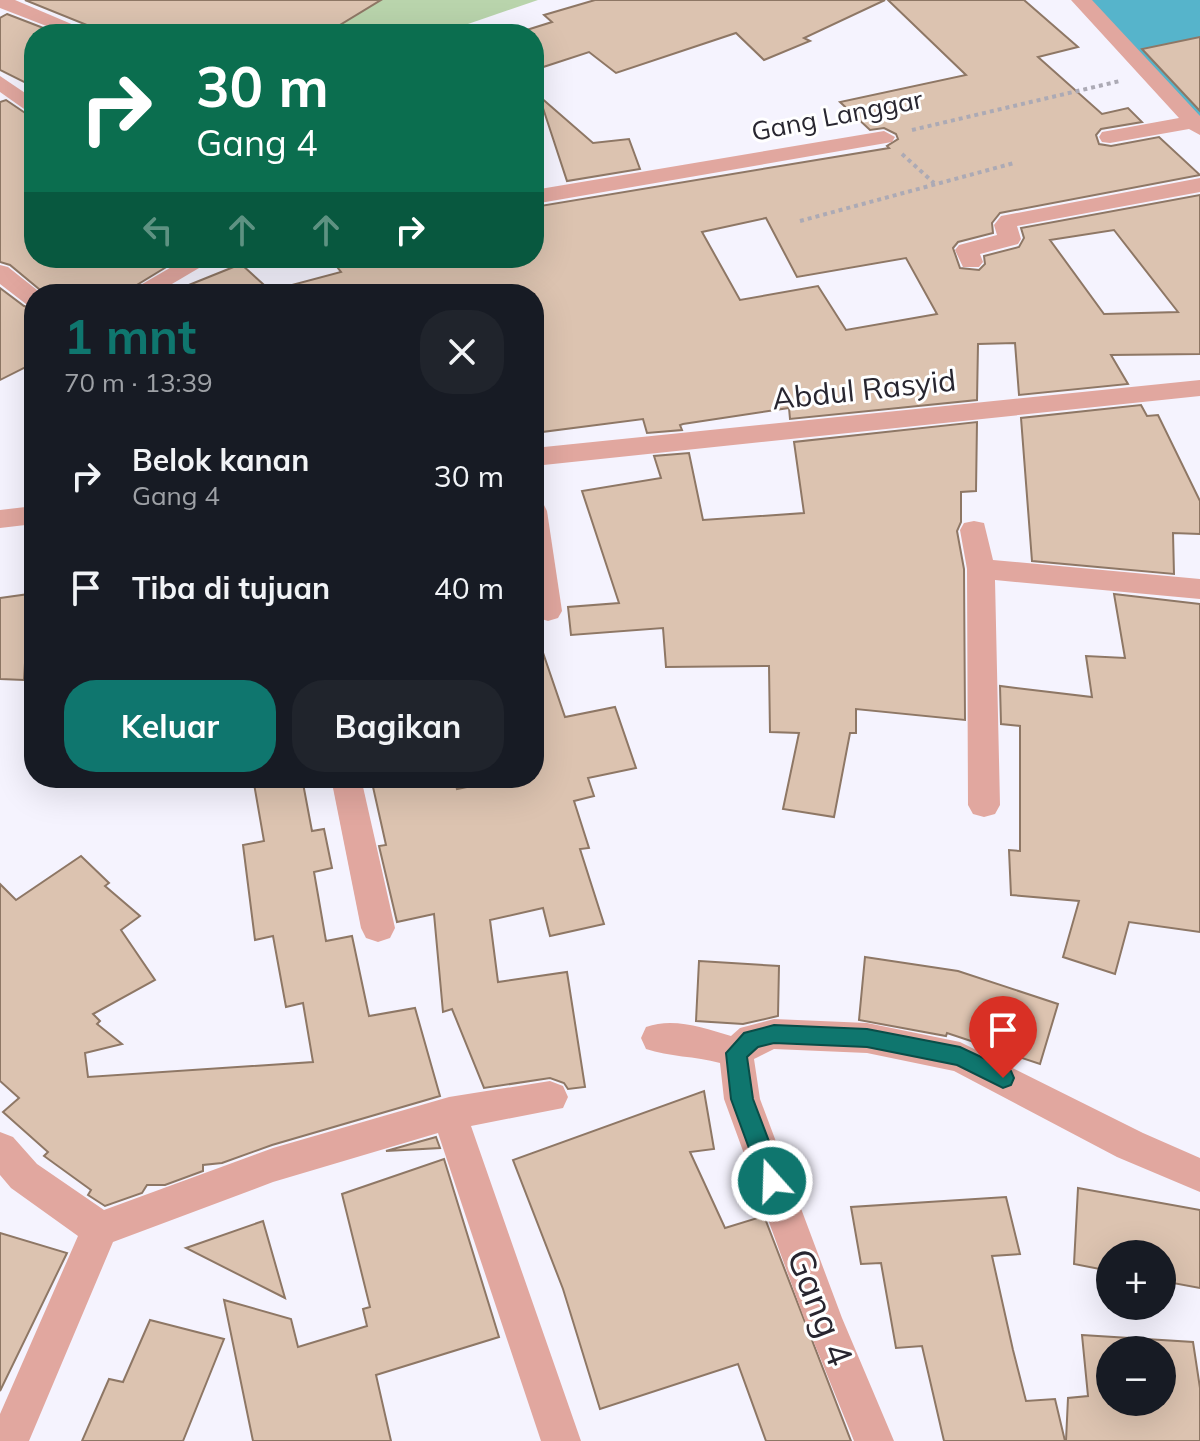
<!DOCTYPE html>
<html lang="id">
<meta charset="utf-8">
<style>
body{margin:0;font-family:Mulish,sans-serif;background:#20242c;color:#f1f3f6;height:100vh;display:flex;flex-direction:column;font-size:30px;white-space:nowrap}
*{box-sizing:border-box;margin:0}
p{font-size:26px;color:#9ea1a6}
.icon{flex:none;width:44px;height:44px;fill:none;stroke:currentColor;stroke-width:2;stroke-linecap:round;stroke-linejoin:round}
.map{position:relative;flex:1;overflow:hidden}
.side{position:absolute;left:24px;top:284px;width:520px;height:504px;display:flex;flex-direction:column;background:#171b24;border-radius:32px;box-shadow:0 8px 32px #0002}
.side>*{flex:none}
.guide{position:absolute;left:24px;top:24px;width:520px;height:244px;border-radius:32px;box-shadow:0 8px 32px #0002;background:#0b6e4f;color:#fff;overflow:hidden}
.buttons{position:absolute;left:1096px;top:1240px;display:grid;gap:16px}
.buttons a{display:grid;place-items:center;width:80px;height:80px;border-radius:50%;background:#171b24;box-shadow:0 8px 32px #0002;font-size:40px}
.pin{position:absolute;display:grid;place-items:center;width:68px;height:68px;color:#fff;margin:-82px -34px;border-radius:50% 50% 50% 0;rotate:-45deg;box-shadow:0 0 8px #0007}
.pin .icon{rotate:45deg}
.me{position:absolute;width:88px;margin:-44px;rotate:340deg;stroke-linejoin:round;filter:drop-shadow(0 0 6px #0008)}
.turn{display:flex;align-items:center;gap:28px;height:168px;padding:0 40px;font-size:36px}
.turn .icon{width:104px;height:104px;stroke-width:2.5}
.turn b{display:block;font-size:56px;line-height:68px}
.lanes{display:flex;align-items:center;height:76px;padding:0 40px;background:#0003;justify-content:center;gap:40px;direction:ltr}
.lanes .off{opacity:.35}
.round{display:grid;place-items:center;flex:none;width:84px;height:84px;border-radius:32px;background:#20242c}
.summary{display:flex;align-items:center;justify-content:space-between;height:136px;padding:0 40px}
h1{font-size:48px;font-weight:700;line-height:60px;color:#0f766e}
.primary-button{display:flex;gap:16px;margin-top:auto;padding:16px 40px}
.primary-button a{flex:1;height:92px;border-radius:32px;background:#0f766e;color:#fff;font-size:32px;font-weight:700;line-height:92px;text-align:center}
.primary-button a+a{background:#20242c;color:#f1f3f6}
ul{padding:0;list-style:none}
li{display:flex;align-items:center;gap:24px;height:112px;padding:0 40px}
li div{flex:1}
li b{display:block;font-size:30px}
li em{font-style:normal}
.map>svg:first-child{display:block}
.green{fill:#b9d4ac}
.water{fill:#56b4cb}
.building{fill:#dcc3b0;stroke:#8e7765;stroke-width:2;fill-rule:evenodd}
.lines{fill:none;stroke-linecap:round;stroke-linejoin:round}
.path{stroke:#acaab5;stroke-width:4;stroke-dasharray:4 4;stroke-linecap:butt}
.minor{fill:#e1a79f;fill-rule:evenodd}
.route{fill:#0f766e;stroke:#0a4d48;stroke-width:2}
.labels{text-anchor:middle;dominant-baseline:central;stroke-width:6;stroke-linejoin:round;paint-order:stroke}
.far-street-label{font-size:26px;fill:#282630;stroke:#fff}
.street-label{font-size:30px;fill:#282630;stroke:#fff}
.near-street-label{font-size:36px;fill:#282630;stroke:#fff}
</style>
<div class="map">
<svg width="1200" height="1441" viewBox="0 0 1200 1441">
<rect width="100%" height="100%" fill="#f5f3fe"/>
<polygon class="green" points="240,0 538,0 439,34 286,34"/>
<polygon class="water" points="1087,0 1200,0 1200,120"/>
<g class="building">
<polygon points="25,0 381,0 325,34 109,34"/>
<polygon points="595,0 885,0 804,38 810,41 764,60 736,33 616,73 589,52 534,70 534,34 517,33 552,22 544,15"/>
<path d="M888 0H1024L1078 47 1038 57 1102 114 1128 108 1142 122 1101 129 1096 135 1099 144 1111 146 1159 137 1200 175 1000 213 992 223 993 233 958 242 953 248 960 268 979 270 985 264 984 256 1019 247 1024 238 1021 228 1200 195V354L1111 355 1128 384 1019 395 1015 343 978 344 977 400 790 419 789 408 683 424 680 425 682 430 647 433 643 419 534 433V294H427L423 290 405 294H293L292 285 341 272 330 258H534V207L889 148 887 146 898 139 896 134 884 128 870 130 840 102 966 75ZM766 218 797 277 906 258 937 314 846 330 818 286 740 300 702 232ZM1114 230 1178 312 1104 314 1050 240Z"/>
<polygon points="7,14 59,34 34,34 34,87 0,70 0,18"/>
<polygon points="1200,37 1200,111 1142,49"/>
<polygon points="539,96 593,143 629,139 640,169 567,181"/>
<polygon points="6,100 34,119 34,258 181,258 122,294 45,294 10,265 0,262 0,102"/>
<polygon points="241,264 274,294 169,294 169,293"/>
<polygon points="0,288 24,306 34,309 34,363 0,380"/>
<polygon points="1141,405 1147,416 1158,415 1200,501 1200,534 1173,533 1174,574 1032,561 1021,418"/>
<polygon points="977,422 976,491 961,492 961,522 957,531 964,569 965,720 856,709 856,733 850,733 834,817 783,809 799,733 770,732 769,666 666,667 663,628 571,635 568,607 619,603 582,491 661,478 654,456 689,453 703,520 804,513 794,442"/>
<polygon points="29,594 24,680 0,679 0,598"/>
<polygon points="1114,594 1200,604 1200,932 1129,922 1115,974 1063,957 1079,901 1011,895 1009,850 1020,851 1020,726 1001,724 1000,686 1092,697 1086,656 1125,658"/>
<polygon points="539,641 565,717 615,707 636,768 588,778 594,796 574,801 589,848 580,849 604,924 550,936 543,908 490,920 498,982 567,972 585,1087 568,1089 564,1083 550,1078 484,1088 452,1009 443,1012 434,914 397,922 379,846 386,845 371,778 454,778 457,789 510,778 534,778 534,642"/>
<polygon points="253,778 302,778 312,831 324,829 332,868 314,872 326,941 352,936 369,1016 415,1008 440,1096 272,1145 222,1163 203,1165 203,1171 165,1185 147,1185 142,1193 105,1206 88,1195 91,1190 44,1156 48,1152 3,1112 19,1098 0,1081 0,884 16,900 81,856 109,883 105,886 140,916 121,930 155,980 93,1014 100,1021 97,1024 122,1044 85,1053 88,1077 313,1062 303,1003 286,1007 273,936 255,940 243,845 264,841"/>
<polygon points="865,957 958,971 1058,1004 1040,1064 947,1033 946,1036 859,1020"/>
<polygon points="699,961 779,966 778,1016 743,1024 696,1021"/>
<polygon points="704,1091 714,1149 690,1152 725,1228 764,1216 851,1441 766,1441 738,1364 600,1409 563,1289 513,1160"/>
<polygon points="436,1137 440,1148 386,1151"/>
<polygon points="444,1159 499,1337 376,1375 391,1441 253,1441 224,1300 291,1319 298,1347 367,1326 363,1309 370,1307 342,1194"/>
<polygon points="1078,1188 1200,1210 1200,1288 1162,1281 1162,1254 1110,1254 1110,1271 1074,1264"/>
<polygon points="1006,1197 1020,1254 992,1256 1013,1350 1026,1401 1055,1399 1065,1441 944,1441 922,1346 896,1348 881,1263 861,1264 851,1207"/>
<polygon points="263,1221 285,1298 186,1248"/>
<polygon points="0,1233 67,1253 0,1391"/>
<polygon points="150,1320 224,1339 183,1441 82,1441 109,1379 123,1382"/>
<path d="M1082 1335 1193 1342 1200 1388V1441H1066L1068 1398 1088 1396ZM1110 1350H1162V1402H1110Z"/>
</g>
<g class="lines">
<g class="path">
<polyline points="912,130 1120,81"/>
<polyline points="902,154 934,183"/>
<polyline points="800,221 1014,163"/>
</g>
<g class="minor">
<polygon points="0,0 15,0 95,34 67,34 0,8"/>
<polygon points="1071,0 1092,0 1200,116 1200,135 1189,129 1110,143 1102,142 1099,137 1102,132 1179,118"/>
<polygon points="0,76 34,99 34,116 0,92"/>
<polygon points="884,131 895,137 892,142 534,204 534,190"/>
<polygon points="1200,178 1200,192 1017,226 1021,239 1018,244 980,254 983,262 979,267 963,267 955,250 959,245 997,235 994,225 1001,216"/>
<polygon points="187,258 216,258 155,294 125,294"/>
<polygon points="0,265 8,267 42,294 34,294 34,306 26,304 0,284"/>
<polygon points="1200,380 1200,396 534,466 534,448"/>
<polygon points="534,502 544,505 547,511 562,611 558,618 548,621 538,618 534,611"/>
<polygon points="34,506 34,524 0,528 0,510"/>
<polygon points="974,521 984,523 993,560 1200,579 1200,599 995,580 1000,805 995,814 984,817 973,814 968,805 967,569 960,530 964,523"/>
<polygon points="331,778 361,778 395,928 390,938 378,942 366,938 361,928"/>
<path d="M774 1019 867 1023 960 1042 1143 1133 1200 1158V1192L1117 1157 954 1071 867 1053 774 1049 754 1059 760 1099 842 1318 894 1441H854L804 1318 724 1099 720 1063C695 1056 669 1057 646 1049L641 1038 646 1027C674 1017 703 1028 731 1036L740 1028Z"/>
<polygon points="550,1081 563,1086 568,1097 563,1108 471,1126 581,1441 541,1441 438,1133 273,1182 113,1242 29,1441 0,1441 0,1414 78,1236 11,1188 0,1175 0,1132 13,1137 37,1164 104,1210 273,1148 449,1097"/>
</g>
</g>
<polygon class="route" points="774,1025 867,1029 960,1047 1011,1071 1014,1078 1011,1085 1003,1088 957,1065 867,1047 774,1043 758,1047 747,1057 753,1099 784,1181 780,1188 772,1191 765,1188 761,1181 731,1099 726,1053 744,1033"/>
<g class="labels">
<g class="far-street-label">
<text transform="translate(837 115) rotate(-11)">Gang Langgar</text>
</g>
<g class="street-label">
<text transform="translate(864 389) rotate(-6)">Abdul Rasyid</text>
</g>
<g class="near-street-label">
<text transform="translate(821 1307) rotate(69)">Gang 4</text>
</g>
</g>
</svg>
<div class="buttons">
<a>+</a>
<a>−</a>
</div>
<div class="pin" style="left:1003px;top:1078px;background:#d93025"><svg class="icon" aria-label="arrive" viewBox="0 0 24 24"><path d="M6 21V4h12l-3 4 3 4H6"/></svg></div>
<svg class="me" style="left:772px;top:1181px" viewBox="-20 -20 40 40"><circle r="17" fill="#0f766e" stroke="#fff" stroke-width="3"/><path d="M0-11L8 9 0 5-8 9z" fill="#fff"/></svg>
<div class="guide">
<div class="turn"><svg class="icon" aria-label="right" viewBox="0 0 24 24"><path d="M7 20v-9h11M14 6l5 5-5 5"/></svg><div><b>30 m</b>Gang 4</div></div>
<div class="lanes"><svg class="icon off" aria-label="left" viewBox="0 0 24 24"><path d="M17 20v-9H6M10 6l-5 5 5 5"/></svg><svg class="icon off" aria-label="ahead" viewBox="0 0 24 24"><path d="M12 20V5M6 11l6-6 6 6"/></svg><svg class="icon off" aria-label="ahead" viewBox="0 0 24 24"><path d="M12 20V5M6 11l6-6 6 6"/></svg><svg class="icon" aria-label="right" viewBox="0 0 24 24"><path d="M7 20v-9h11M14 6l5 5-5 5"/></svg></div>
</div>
<section class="side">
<div class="summary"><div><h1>1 mnt</h1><p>70 m · 13:39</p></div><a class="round"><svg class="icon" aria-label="close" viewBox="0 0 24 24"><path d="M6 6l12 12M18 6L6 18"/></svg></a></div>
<ul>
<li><svg class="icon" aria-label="right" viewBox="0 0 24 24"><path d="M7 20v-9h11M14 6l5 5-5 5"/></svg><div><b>Belok kanan</b><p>Gang 4</p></div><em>30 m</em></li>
<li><svg class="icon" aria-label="arrive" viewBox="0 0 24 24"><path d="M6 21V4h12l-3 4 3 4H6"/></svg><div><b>Tiba di tujuan</b></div><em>40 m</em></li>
</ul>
<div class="primary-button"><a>Keluar</a><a>Bagikan</a></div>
</section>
</div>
